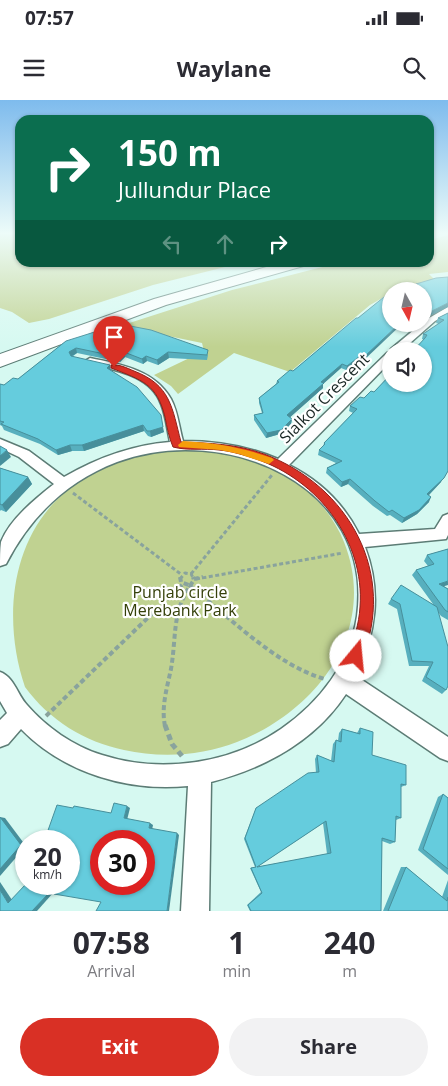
<!DOCTYPE html>
<style>
body{margin:0;font-family:"Open Sans",sans-serif;background:#f2f2f3;color:#2b2b33;height:100vh;display:flex;flex-direction:column;font-size:19px;white-space:nowrap}
*{box-sizing:border-box;margin:0}
p{font-size:16px;color:#7c7c81}
.icon{flex:none;width:28px;height:28px;fill:none;stroke:currentColor;stroke-width:2;stroke-linecap:round;stroke-linejoin:round}
.map{position:relative;height:811px;overflow:hidden}
.drawer{display:flex;flex-direction:column;background:#fff;flex:1}
.drawer>*{flex:none}
.hud{position:absolute;left:15px;top:15px;width:419px;height:152px;border-radius:15px;box-shadow:0 1px 4px #0004;background:#0b6e4f;color:#fff;overflow:hidden}
.needle{width:32px;rotate:172deg}
.buttons{position:absolute;left:382px;top:182px;display:grid;gap:10px}
.buttons a{display:grid;place-items:center;width:50px;height:50px;border-radius:50%;background:#fff;box-shadow:0 1px 4px #0004;font-size:25px}
.speed{position:absolute;left:15px;top:730px;display:flex;gap:10px;font-size:25px;font-weight:700;text-align:center}
.speed>*{display:grid;place-content:center;width:65px;height:65px;border-radius:50%;background:#fff;box-shadow:0 1px 4px #0004;line-height:1}
.speed small{font-size:12px;font-weight:400}
.speed .limit{border:8px solid #d22;background:#fff;color:#111}
.pin{position:absolute;display:grid;place-items:center;width:42px;height:42px;color:#fff;margin:-51px -21px;border-radius:50% 50% 50% 0;rotate:-45deg;box-shadow:0 0 5px #0007}
.pin .icon{rotate:45deg}
.me{position:absolute;width:55px;margin:-28px;rotate:17deg;stroke-linejoin:round;filter:drop-shadow(0 0 4px #0008)}
.turn{display:flex;align-items:center;gap:18px;height:105px;padding:0 20px;font-size:22px}
.turn .icon{width:65px;height:65px;stroke-width:2.5}
.turn b{display:block;font-size:35px;line-height:42px}
.lanes{display:flex;align-items:center;height:48px;padding:0 20px;background:#0003;justify-content:center;gap:25px;direction:ltr}
.lanes .off{opacity:.35}
.eta{display:flex;justify-content:space-evenly;align-items:center;height:85px;text-align:center}
.eta b{font-size:30px;font-weight:700;line-height:35px}
.cta{display:flex;gap:10px;margin-top:auto;padding:10px 20px}
.cta a{flex:1;height:58px;border-radius:30px;background:#d93025;color:#fff;font-size:20px;font-weight:700;line-height:58px;text-align:center}
.cta a+a{background:#f2f2f3;color:#2b2b33}
.status{display:flex;justify-content:space-between;align-items:center;height:35px;padding:0 25px;background:#fff;direction:ltr}
.status svg{height:14px;fill:currentColor}
header{display:flex;justify-content:space-between;align-items:center;height:65px;padding:0 20px;background:#fff;font-size:22px;font-weight:700}
.map>svg:first-child{display:block}
.green{fill:#c0d291}
.lines{fill:none;stroke-linecap:round;stroke-linejoin:round}
.minor-casing{stroke:#5c7c75;stroke-width:3}
.motorway-casing{stroke:#5c7c75;stroke-width:2}
.path-far2{stroke:#89a39d;stroke-width:3;stroke-dasharray:4 2.5;stroke-linecap:butt}
.path-far1{stroke:#89a39d;stroke-width:4;stroke-dasharray:5 3;stroke-linecap:butt}
.path{stroke:#89a39d;stroke-width:5;stroke-dasharray:6 4;stroke-linecap:butt}
.minor{fill:#fff;fill-rule:evenodd}
.motorway{fill:#fff;fill-rule:evenodd}
.wall{fill:#57afbe;fill-rule:evenodd}
.shaded-wall{fill:#478f9b}
.building{fill:#65ccdd;stroke:#478f9b;fill-rule:evenodd}
.route{fill:#d93025;stroke:#8d1f18}
.slow{fill:#f59e0b}
.labels{text-anchor:middle;dominant-baseline:central;stroke-width:4.5;stroke-linejoin:round;paint-order:stroke}
.street-label{font-size:16px;fill:#1b2826;stroke:#fff}
.park-label{font-size:16px;fill:#354009;stroke:#fff}
</style>
<div class="status"><b>07:57</b><svg viewBox="0 0 49 12"><path d="M0 12V9h3v3zM5 12V6h3v6zM10 12V3h3v9zM15 12V0h3v12zM26 1h20v11H26zM47 4h2v5h-2z"/></svg></div>
<header><svg class="icon" aria-label="menu" viewBox="0 0 24 24"><path d="M4 6h16M4 12h16M4 18h16"/></svg>Waylane<svg class="icon" aria-label="search" viewBox="0 0 24 24"><circle cx="10" cy="10" r="6"/><path d="M15 15l6 6"/></svg></header>
<div class="map">
<svg width="448" height="811" viewBox="0 0 448 811">
<rect width="100%" height="100%" fill="#d6f9f1"/>
<g class="green">
<polygon points="0,134 20,134 20,162 241,163 153,185 49,219 29,223 12,212 0,208"/>
<polygon points="448,135 448,172 429,174 435,180 391,191 391,193 370,205 290,272 234,253 178,294 171,286 154,275 204,251 202,243 120,226 232,190 338,163 429,162 429,140"/>
<path d="M193 349C223 353 251 357 278 371 307 385 332 412 344 442 379 530 317 611 237 642 202 656 160 658 124 650 85 642 49 620 25 587 0 514 12 421 84 379 117 358 154 351 193 349Z"/>
</g>
<g class="lines">
<g class="minor-casing">
<path id="minor" d="M448 207V214L435 221 401 251H391V261L289 365C319 380 344 404 359 434L435 429 443 416 448 414V435L446 439 365 447C382 492 376 533 356 576L448 637V661L440 658 346 594C315 641 265 668 211 682L209 811H181L188 686C128 692 64 673 21 629L8 644 0 647V620L7 613 0 601V572C14 577 17 594 27 605 46 627 73 646 102 655 161 674 230 664 281 629 320 602 350 563 357 516 375 384 224 322 117 362 67 381 30 417 6 464L0 466C0 459 0 449 1 442 10 419 35 399 54 384L19 357 0 348V339L29 351 64 377C97 358 132 345 170 342 167 329 166 316 161 304 150 274 113 270 86 263L85 261 90 258C120 264 155 270 171 299 178 312 179 327 183 341 215 341 248 346 278 359L387 253 390 252 391 249 421 224H424V221Z"/>
</g>
<g class="motorway-casing">
<polygon id="motorway" points="284,162 309,162 307,165 166,205 0,267 0,254 154,199"/>
</g>
<g class="path-far2">
<polyline points="73,393 182,475"/>
<polyline points="191,474 272,375"/>
<polyline points="180,479 185,473 191,474 194,479"/>
<polyline points="196,479 343,453"/>
</g>
<g class="path-far1">
<polyline points="180,477 181,482 189,485"/>
<polyline points="194,479 203,477"/>
<path d="M189 485C228 516 277 566 325 579"/>
<polyline points="46,616 183,484"/>
<path d="M165 626C161 607 167 588 171 569 177 534 171 511 194 480L193 477"/>
</g>
<polyline class="path" points="165,625 172,644 182,656"/>
<use href="#minor" class="minor"/>
<use href="#motorway" class="motorway"/>
</g>
<g class="wall">
<polygon points="384,197 363,261 358,261 346,270 341,268 323,284 323,288 290,317 292,319 291,324 280,334 266,338 254,320 254,315 262,313 259,303 259,298 276,284 277,281 293,271"/>
<polygon points="448,213 441,382 429,395 429,402 417,414 402,423 390,415 387,416 373,406 348,384 341,387 326,373 327,368 336,363 318,355 319,350 323,347 324,343 353,313 349,311 350,306 374,292 424,240 422,239 423,234 439,224 436,223 438,218"/>
<polygon points="66,241 208,255 207,260 169,258 158,265 147,261 143,264 125,257 120,262 77,253 72,257 111,270 111,271 164,332 151,337 148,336 144,331 84,351 72,351 58,355 40,344 4,330 2,326 0,325 0,284 4,285 18,279"/>
<polygon points="0,368 28,377 32,384 6,412 1,410 0,411"/>
<polygon points="448,449 444,486 448,489 448,520 441,516 438,512 446,590 442,594 422,581 429,566 409,566 397,509 388,504 391,499 433,504 412,475 416,470 428,466 424,461 427,455"/>
<path d="M360 628 372 655 406 685 401 687V718L396 720 395 742 390 744 382 741 381 811H250L247 805 261 792 250 768 255 767 244 739 256 708 316 673 315 659 317 655 331 661 333 644 336 640 338 641 339 633 342 629 357 633ZM323 723 327 754 257 767Z"/>
<polygon points="443,694 448,698 448,775 418,750 438,697"/>
<polygon points="401,767 406,767 442,797 448,780 448,811 383,811"/>
</g>
<g class="shaded-wall">
<polygon points="448,203 448,207 424,219 426,214"/>
<polygon points="399,224 402,224 363,261 365,256"/>
<polygon points="76,248 77,253 70,257 69,252"/>
<polygon points="124,252 125,257 120,262 119,257"/>
<polygon points="168,252 169,258 158,265 157,260"/>
<polygon points="146,256 147,261 143,264 142,259"/>
<polygon points="360,256 358,261 346,270 347,266"/>
<polygon points="342,264 341,268 323,284 323,288 287,320 287,315 321,282"/>
<polygon points="110,265 111,270 108,274 107,268"/>
<polygon points="292,319 291,324 280,334 266,338 267,333"/>
<polygon points="143,325 144,331 84,351 82,345"/>
<polygon points="163,327 164,332 151,337 150,331"/>
<polygon points="70,345 72,351 58,355 56,350"/>
<polygon points="7,350 11,357 0,366 0,356"/>
<polygon points="448,371 441,382 425,399 427,394"/>
<polygon points="28,377 32,384 6,412 2,405"/>
<polygon points="350,379 348,384 341,387 342,382"/>
<polygon points="431,397 429,402 417,414 402,423 404,418"/>
<polygon points="448,481 448,485 435,489 439,484"/>
<polygon points="127,706 130,708 127,720 124,718"/>
<polygon points="0,717 5,718 26,746 0,776"/>
<polygon points="150,723 153,725 152,730 149,728"/>
<polygon points="177,733 179,735 169,811 167,811"/>
<polygon points="0,782 14,803 8,803 0,790"/>
<polygon points="47,784 52,784 53,793 37,811 32,811"/>
</g>
<g class="building">
<polygon points="448,177 448,203 426,214 424,213 424,191 400,191 418,185 416,184 436,178"/>
<polygon points="391,194 391,224 399,224 365,256 360,256 347,266 342,264 321,282 324,283 287,315 292,319 281,330 267,333 254,315 263,313 259,298 279,282 277,281 290,270 293,271 356,218 358,218 384,197"/>
<polygon points="448,213 448,371 444,378 427,394 431,397 419,410 404,418 392,410 389,412 375,401 350,379 342,382 327,368 342,361 319,350 325,344 324,343 357,309 350,306 360,297 364,298 371,291 374,292 391,274 391,284 424,284 424,251 413,251 425,238 427,235 423,234 444,220 438,218"/>
<polygon points="120,224 151,230 208,250 207,255 168,252 157,260 146,256 142,259 124,252 119,257 76,248 69,252 71,256 110,265 107,268 137,287 161,315 163,327 150,331 147,331 143,325 82,345 70,345 56,350 38,339 1,324 4,322 0,321 0,284 4,285 13,278 18,279 66,241"/>
<polygon points="0,346 7,350 0,356"/>
<polygon points="0,368 28,377 2,405 0,404"/>
<polygon points="448,449 448,481 439,484 448,489 448,512 445,510 416,470 434,464 427,455"/>
<polygon points="401,485 437,507 448,547 448,586 446,590 426,577 433,562 412,561 400,504 391,499"/>
<path d="M360 628 373 632 372 655 406 665V685L401 684V718L396 716 395 742 382 738 381 811H251L248 805 262 793 251 768 256 767 245 738 256 708 308 673 319 672 317 655 334 662 336 640 341 642 342 629 360 634ZM326 721 331 753 257 767Z"/>
<polygon points="443,694 448,698 448,769 423,749"/>
<path d="M114 703 127 706 124 718 150 723 149 728 177 733 167 811H96L101 802 54 794 57 784H69V745L70 741 46 736 57 705 73 708 74 706 111 713ZM101 741H144V784H101Z"/>
<polygon points="0,717 21,745 0,769"/>
<polygon points="406,767 447,801 448,797 448,811 388,811"/>
<polygon points="26,784 47,784 49,793 32,811 0,811 0,790 8,803"/>
</g>
<linearGradient id="sky" x2="0" y2="1"><stop stop-color="#7ebbed"/><stop offset="0.54" stop-color="#edfcf9"/><stop offset="1" stop-color="#edfcf9" stop-opacity="0"/></linearGradient>
<rect width="448" height="247" fill="url(#sky)"/>
<path class="route" d="M111 265C119 264 127 268 134 271 171 285 172 308 181 342 209 343 237 344 264 354 349 386 398 474 361 561L356 563 351 561 348 556C354 540 359 524 360 507 365 441 318 380 256 359 244 355 231 351 219 350 204 348 188 351 173 347 169 338 167 327 165 317 157 284 142 280 111 268Z"/>
<path class="slow" d="M183 341C216 343 241 347 272 358L274 360 269 364 239 354 220 350 179 347 178 345Z"/>
<g class="labels">
<g class="street-label">
<text transform="translate(324 298) rotate(-45)">Sialkot Crescent</text>
</g>
<g class="park-label">
<text x="180" y="492">Punjab circle<tspan x="180" dy="18">Merebank Park</tspan></text>
</g>
</g>
</svg>
<div class="buttons">
<a><svg class="needle" viewBox="-14 -14 28 28"><path d="M0-13l5 13h-10z" fill="#e53935"/><path d="M0 13l5-13h-10z" fill="#7c7c81"/></svg></a>
<a><svg class="icon" aria-label="sound" viewBox="0 0 24 24"><path d="M4 9h4l5-4v14l-5-4H4zM17 9q2 3 0 6"/></svg></a>
</div>
<div class="speed"><div>20<small>km/h</small></div><div class="limit">30</div></div>
<div class="pin" style="left:114px;top:267px;background:#d93025"><svg class="icon" aria-label="arrive" viewBox="0 0 24 24"><path d="M6 21V4h12l-3 4 3 4H6"/></svg></div>
<svg class="me" style="left:356px;top:556px" viewBox="-20 -20 40 40"><circle r="19" fill="#fff"/><path d="M0-13L10 11 0 6-10 11z" fill="#d93025"/></svg>
<div class="hud">
<div class="turn"><svg class="icon" aria-label="right" viewBox="0 0 24 24"><path d="M7 20v-9h11M14 6l5 5-5 5"/></svg><div><b>150 m</b>Jullundur Place</div></div>
<div class="lanes"><svg class="icon off" aria-label="left" viewBox="0 0 24 24"><path d="M17 20v-9H6M10 6l-5 5 5 5"/></svg><svg class="icon off" aria-label="ahead" viewBox="0 0 24 24"><path d="M12 20V5M6 11l6-6 6 6"/></svg><svg class="icon" aria-label="right" viewBox="0 0 24 24"><path d="M7 20v-9h11M14 6l5 5-5 5"/></svg></div>
</div>
</div>
<section class="drawer">
<div class="eta">
<div><b>07:58</b><p>Arrival</p></div>
<div><b>1</b><p>min</p></div>
<div><b>240</b><p>m</p></div>
</div>
<div class="cta"><a>Exit</a><a>Share</a></div>
</section>
